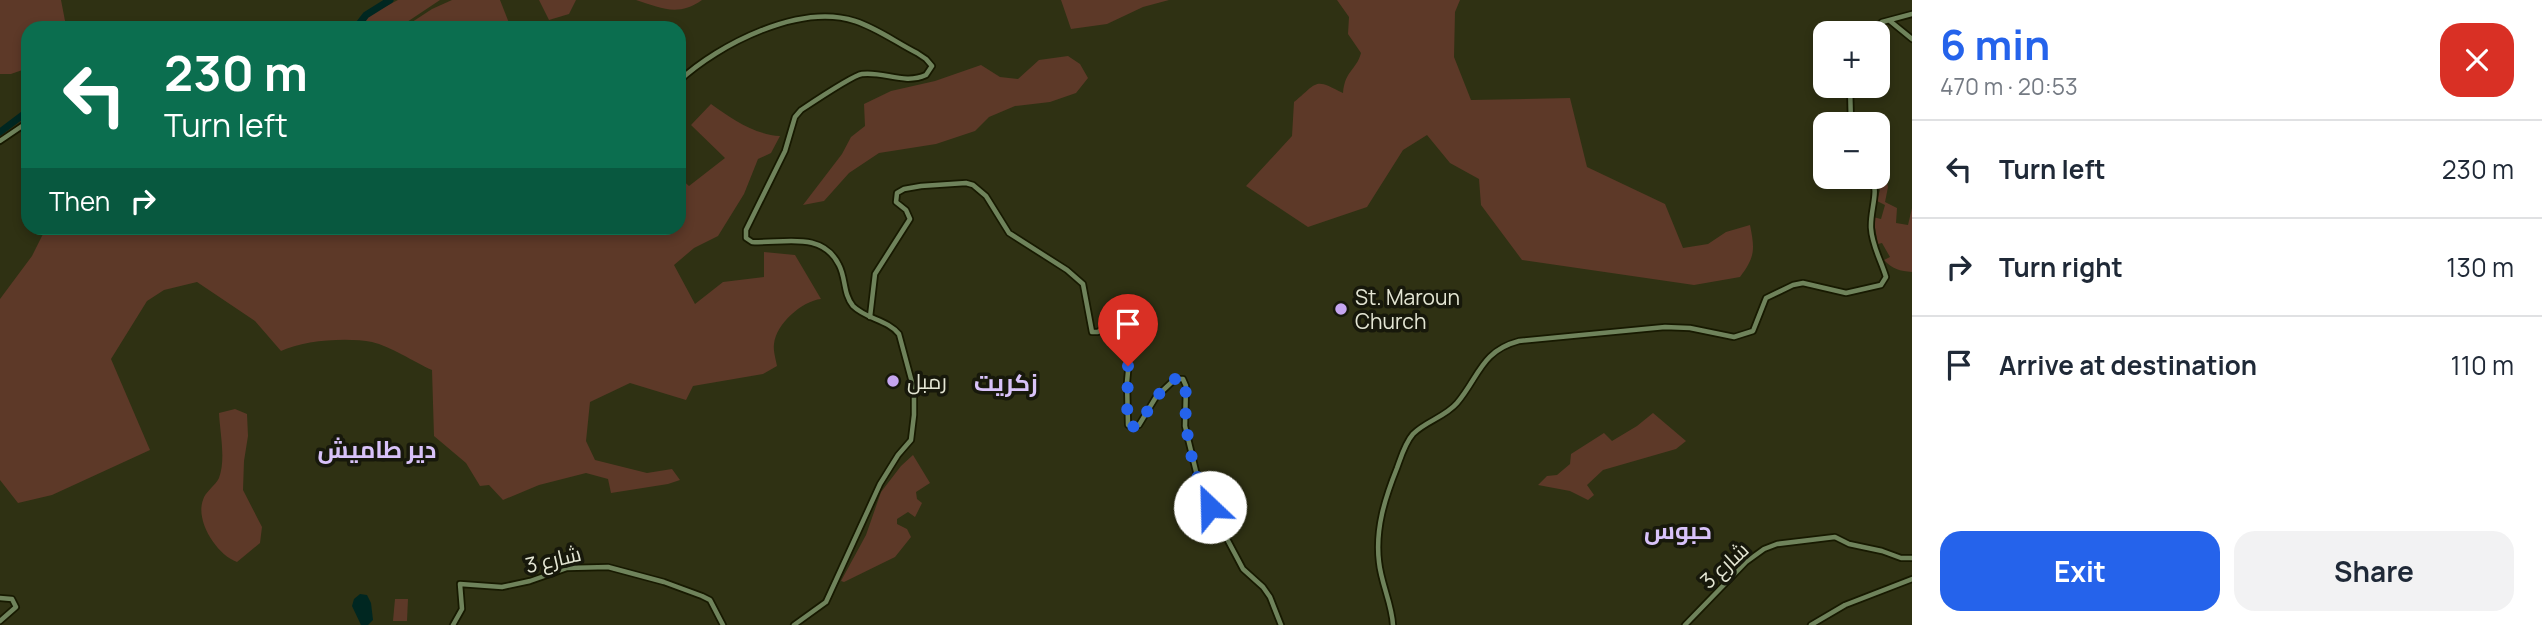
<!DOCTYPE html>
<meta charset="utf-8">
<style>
body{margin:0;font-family:Manrope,Cairo,sans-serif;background:#f2f2f3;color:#1f2937;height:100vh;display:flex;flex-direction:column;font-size:26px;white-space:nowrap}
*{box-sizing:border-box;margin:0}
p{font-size:23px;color:#747a83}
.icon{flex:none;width:38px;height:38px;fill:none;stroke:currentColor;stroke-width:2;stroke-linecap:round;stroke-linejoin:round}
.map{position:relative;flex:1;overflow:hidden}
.panel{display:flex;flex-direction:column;background:#fff;width:630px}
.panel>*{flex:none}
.hud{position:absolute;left:21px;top:21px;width:665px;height:214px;border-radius:21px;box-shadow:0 4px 10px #0003;background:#0b6e4f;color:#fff;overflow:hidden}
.buttons{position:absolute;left:1813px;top:21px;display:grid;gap:14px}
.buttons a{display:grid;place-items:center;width:77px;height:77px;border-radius:14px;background:#fff;box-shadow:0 4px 10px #0003;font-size:35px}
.pin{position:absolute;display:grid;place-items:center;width:60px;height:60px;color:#fff;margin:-72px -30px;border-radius:50% 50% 50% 0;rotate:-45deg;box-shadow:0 0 7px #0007}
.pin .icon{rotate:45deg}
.me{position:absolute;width:77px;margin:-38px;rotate:336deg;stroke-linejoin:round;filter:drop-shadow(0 0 5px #0008)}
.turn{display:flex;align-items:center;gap:24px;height:147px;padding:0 28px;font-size:32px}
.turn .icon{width:91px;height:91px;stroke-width:2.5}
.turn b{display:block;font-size:49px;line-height:60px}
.then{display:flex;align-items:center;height:66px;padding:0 28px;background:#0003;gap:14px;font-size:26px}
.round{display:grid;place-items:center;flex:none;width:74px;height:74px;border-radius:21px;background:#f2f2f3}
.headline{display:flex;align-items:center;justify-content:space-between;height:119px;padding:0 28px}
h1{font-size:42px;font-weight:700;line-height:52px;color:#2563eb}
.button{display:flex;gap:14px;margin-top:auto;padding:14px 28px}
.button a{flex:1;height:80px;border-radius:21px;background:#2563eb;color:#fff;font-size:28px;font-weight:700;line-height:80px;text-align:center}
.button a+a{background:#f2f2f3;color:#1f2937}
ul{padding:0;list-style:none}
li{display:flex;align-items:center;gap:21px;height:98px;padding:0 28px;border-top:2px solid #e0e1e3}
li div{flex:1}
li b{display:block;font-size:26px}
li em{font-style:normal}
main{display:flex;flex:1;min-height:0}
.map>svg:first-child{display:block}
.green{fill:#5d3928}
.water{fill:#002721}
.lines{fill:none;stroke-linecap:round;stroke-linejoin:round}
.river{stroke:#002721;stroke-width:7}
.secondary-casing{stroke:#171900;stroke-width:8}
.secondary{stroke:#6f835b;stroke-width:4.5}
.route{stroke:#2563eb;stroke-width:12;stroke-dasharray:0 21.6}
.poi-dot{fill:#c6a6f0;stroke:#17180b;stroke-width:2.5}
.labels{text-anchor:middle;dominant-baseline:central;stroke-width:7;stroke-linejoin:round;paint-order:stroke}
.poi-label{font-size:21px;fill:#e4e6d4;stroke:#17180b;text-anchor:start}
.street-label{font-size:21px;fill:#e4e6d4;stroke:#17180b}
.quarter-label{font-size:24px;font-weight:bold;fill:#d8c2f9;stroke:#17180b}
</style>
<main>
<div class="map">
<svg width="1912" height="625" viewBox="0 0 1912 625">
<rect width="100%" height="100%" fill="#2f3113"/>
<g class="green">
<polygon points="0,0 61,0 66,26 65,28 28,28 28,68 11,74 0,74"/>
<polygon points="398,0 440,0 398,28 360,28 367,16"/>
<polygon points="452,0 500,0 511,28 403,28 432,9"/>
<polygon points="539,0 576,0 569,14 549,20"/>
<path d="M636 0H702C678 17 661 8 636 0Z"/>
<polygon points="1061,0 1169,0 1143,7 1107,24 1071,29"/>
<path d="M1337 0H1460L1455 12 1454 57 1471 100 1570 98 1587 167 1665 204 1683 248 1708 244 1726 232 1750 225C1755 250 1755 257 1740 277L1694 285 1522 260 1481 205 1479 179 1450 163 1427 135 1403 150 1367 207 1308 227 1246 186 1292 136 1294 102C1319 81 1314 78 1343 93 1345 70 1356 71 1361 53L1348 34 1349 17Z"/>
<polygon points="1068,56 1080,64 1088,78 1076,93 1050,102 1015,106 989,117 975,131 936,144 879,153 849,173 824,201 803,205 842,154 851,137 865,126 864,104 891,91 935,81 981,65 1000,77 1018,79 1039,60"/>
<path d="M711 104C732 119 753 134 780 136L771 153 758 159 744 194 718 236 694 248 674 265 695 304 723 282 764 277V252L795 255 821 299C802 301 776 324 774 344 773 351 776 360 777 366L763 374 693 386 686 400 630 383 590 402 586 441 595 460 647 473 672 469 680 480 668 484 611 493 608 479 586 473 539 485 503 500 489 485 480 486 466 463 434 436 432 370C414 362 390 346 372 342 348 337 303 340 281 351L255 321 197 282 164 290 147 301 111 359 150 450 52 495 18 503 0 480V299L32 256 46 228H679V177L689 186 725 158 691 125Z"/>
<path d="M1886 178 1888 187 1885 202 1897 208 1896 223 1908 225 1912 208V272C1900 271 1892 269 1884 260L1890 257 1882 243 1878 244 1873 217 1881 219 1885 205 1877 201 1880 190 1877 180Z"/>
<path d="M235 409 247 414 248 436 244 461 243 490 262 527 260 543 237 562C217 555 195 521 203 500 205 492 215 486 219 478 226 459 220 433 219 413Z"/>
<polygon points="1653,413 1686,441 1676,449 1603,470 1587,485 1594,495 1588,500 1570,491 1538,485 1547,476 1557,475 1570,464 1571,454 1604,433 1612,441 1637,426"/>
<polygon points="913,455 930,483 916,492 917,499 922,503 915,517 908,512 897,519 897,524 907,529 911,537 895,557 844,582 841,581 866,535 881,492 901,466"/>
<polygon points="395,599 408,599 407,621 393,621"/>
</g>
<polygon class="water" points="360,594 367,595 371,603 373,620 368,625 361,625 352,606 354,599"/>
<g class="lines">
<g class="river">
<polyline points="356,28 366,15 390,0"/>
<polyline points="0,132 28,111"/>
</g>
<g class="secondary-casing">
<g id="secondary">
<polyline points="1890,21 1912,39"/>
<polyline points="1872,33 1882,22 1912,14"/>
<path d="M679 81C719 44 800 3 855 21 877 28 897 43 917 53L926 59 932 66 926 75C904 85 884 71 862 74 854 75 810 104 801 110L795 117 785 151 746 230V238L752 242C782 244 822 230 839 265 846 278 843 294 853 306 866 319 888 320 899 334L914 390V415L911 440 898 455 880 484 826 602 794 625"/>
<polyline points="1850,86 1851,124"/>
<polyline points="0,141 28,122"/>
<polyline points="870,317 875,274 910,219 906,210 896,202 897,193 904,189 921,186 966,183 973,185 986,196 1009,233 1067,270 1083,284 1092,332 1098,332 1123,312 1129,312 1132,329 1127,382 1128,425 1132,427 1139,425 1156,397 1175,379 1183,379 1186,386 1185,426 1200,488 1243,569 1263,587 1270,597 1281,625"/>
<polyline points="0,598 12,599 16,607 0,621"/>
<polyline points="453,625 462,609 460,584 502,587 530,581 567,568 608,567 664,582 702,596 710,600 723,625"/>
<path d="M1393 625C1392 604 1381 583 1379 562 1375 529 1385 498 1397 468 1401 457 1405 443 1413 434 1426 421 1445 417 1457 403 1479 377 1481 351 1519 341L1665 327 1690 328 1734 337 1753 331 1766 298 1793 285 1803 283 1846 293 1881 285 1886 277C1881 260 1872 246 1871 228 1870 210 1879 193 1872 177"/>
<polyline points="1685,625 1746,562 1764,549 1777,544 1835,537 1849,544 1882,551 1901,558 1912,558"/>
<polyline points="1811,625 1845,605 1912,579"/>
</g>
</g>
<use href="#secondary" class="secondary"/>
</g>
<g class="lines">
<path class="route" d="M1128 366 1127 423 1132 427 1139 425 1156 397 1175 379H1183L1186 386C1183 428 1191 469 1210 507"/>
</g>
<g class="poi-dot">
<circle cx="1341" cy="309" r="7"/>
<circle cx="893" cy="381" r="7"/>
</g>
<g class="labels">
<g class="poi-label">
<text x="1355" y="297">St. Maroun<tspan x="1355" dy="24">Church</tspan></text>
<text x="907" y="381">رمبل</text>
</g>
<g class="street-label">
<text transform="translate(553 559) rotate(-13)">شارع 3</text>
<text transform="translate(1724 565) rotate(-43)">شارع 3</text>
</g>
<g class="quarter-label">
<text x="1006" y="381">زكريت</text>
<text x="377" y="448">دير طاميش</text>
<text x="1678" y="529">حبوس</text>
</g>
</g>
</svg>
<div class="buttons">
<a>+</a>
<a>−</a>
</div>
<div class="pin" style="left:1128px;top:366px;background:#d93025"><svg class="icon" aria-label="arrive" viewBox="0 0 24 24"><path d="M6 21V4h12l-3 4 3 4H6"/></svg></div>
<svg class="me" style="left:1210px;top:507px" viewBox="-20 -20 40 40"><circle r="19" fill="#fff"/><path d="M0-13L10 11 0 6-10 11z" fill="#2563eb"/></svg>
<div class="hud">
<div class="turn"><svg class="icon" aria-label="left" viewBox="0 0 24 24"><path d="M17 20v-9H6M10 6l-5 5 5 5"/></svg><div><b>230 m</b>Turn left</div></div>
<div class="then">Then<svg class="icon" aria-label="right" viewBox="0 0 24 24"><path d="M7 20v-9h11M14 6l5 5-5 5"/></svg></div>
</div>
</div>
<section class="panel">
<div class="headline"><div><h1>6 min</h1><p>470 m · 20:53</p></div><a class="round" style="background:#d93025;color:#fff"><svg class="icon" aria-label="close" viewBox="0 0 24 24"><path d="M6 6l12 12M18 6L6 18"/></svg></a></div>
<ul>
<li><svg class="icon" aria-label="left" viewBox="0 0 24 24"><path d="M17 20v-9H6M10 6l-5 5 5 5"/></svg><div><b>Turn left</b></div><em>230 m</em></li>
<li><svg class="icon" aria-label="right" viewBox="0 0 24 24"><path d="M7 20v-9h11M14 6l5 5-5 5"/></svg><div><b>Turn right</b></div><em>130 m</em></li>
<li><svg class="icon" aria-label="arrive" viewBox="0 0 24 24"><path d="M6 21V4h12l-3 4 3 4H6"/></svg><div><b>Arrive at destination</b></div><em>110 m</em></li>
</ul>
<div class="button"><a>Exit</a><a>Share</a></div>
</section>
</main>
